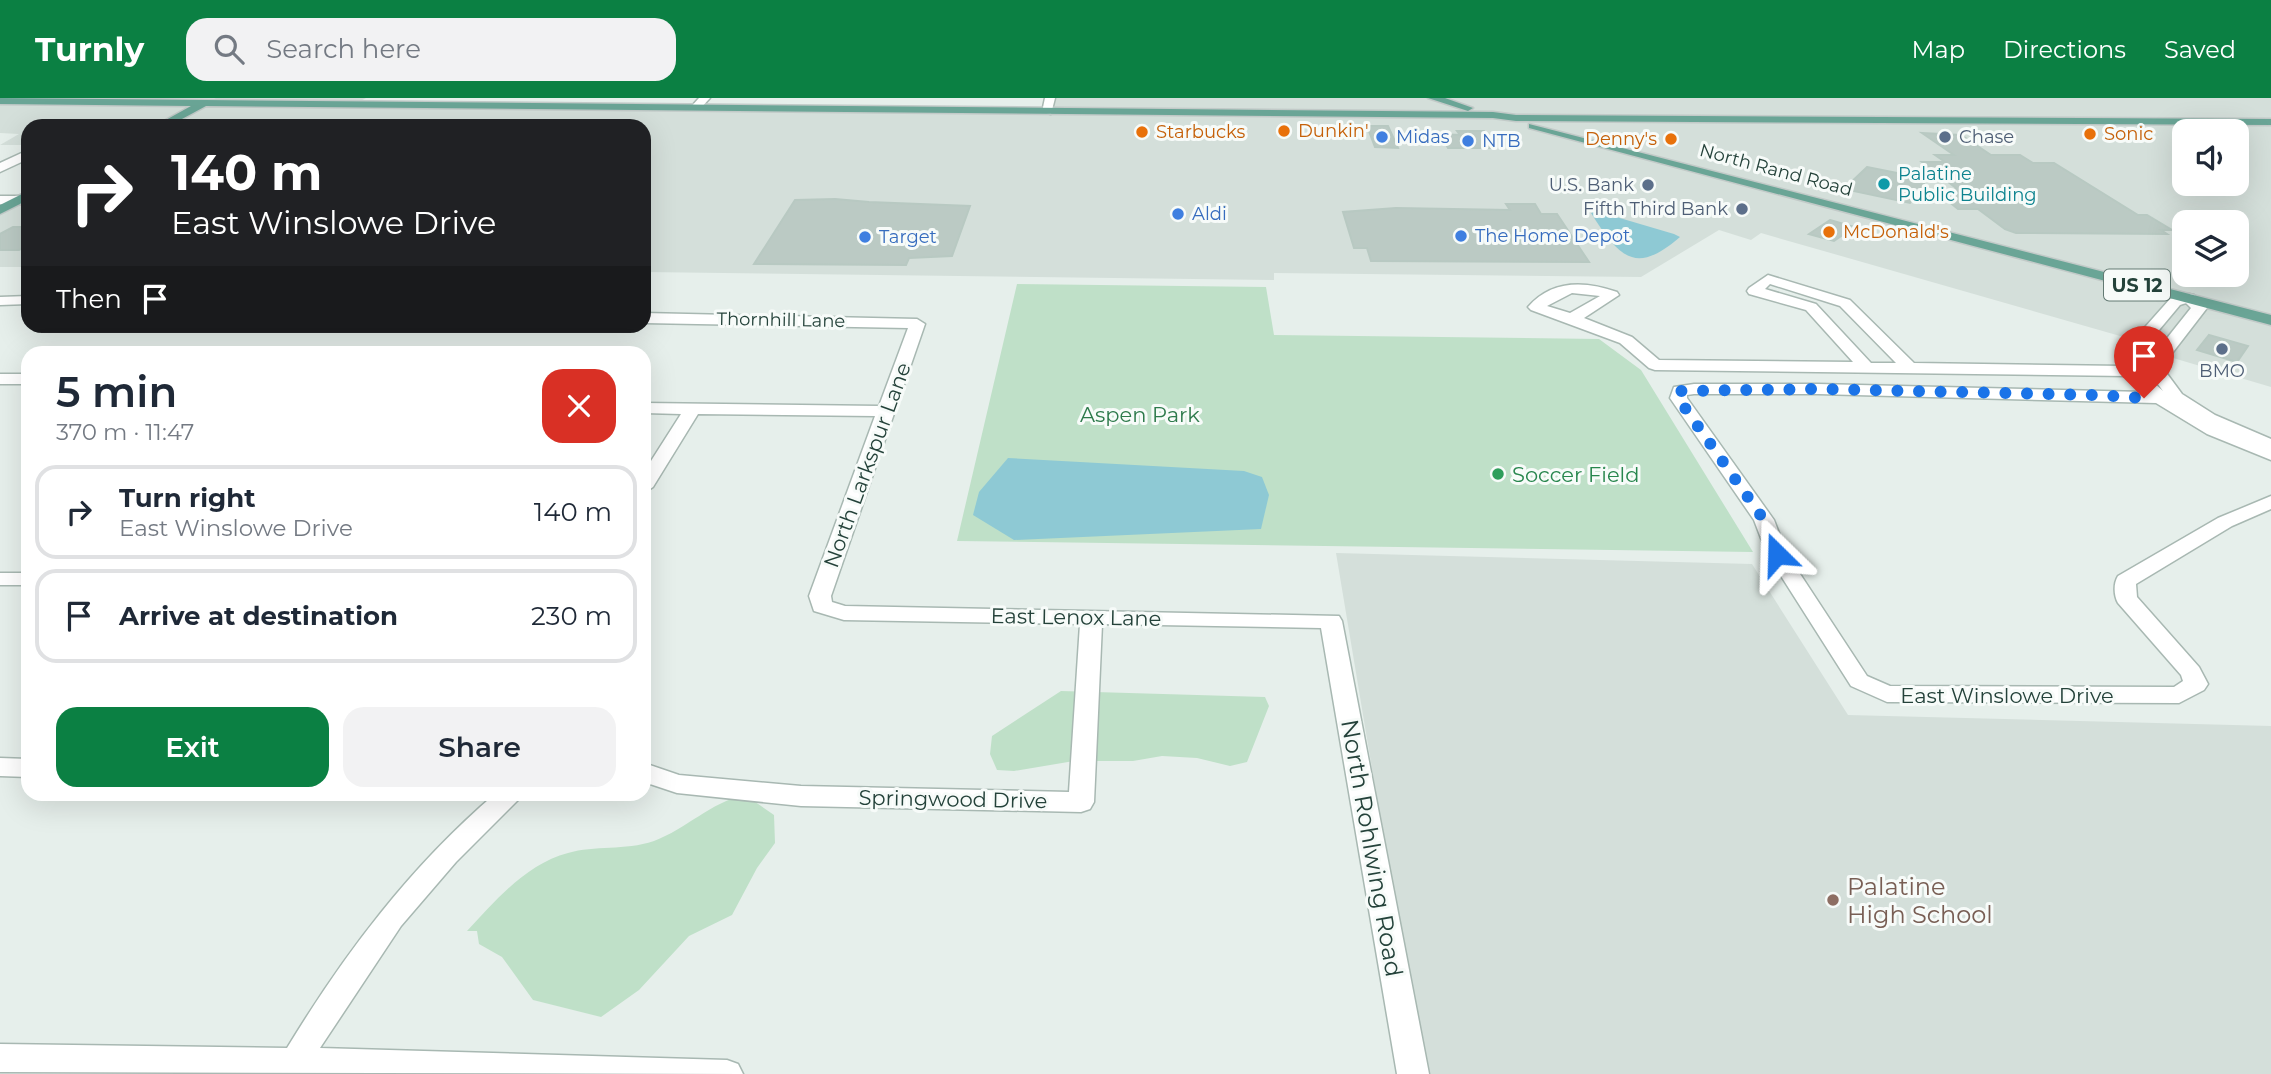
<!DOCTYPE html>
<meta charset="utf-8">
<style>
body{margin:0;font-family:Montserrat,sans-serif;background:#f2f2f3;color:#1f2937;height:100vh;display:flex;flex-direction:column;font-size:26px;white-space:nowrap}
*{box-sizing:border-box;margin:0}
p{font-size:23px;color:#747a83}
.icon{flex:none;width:38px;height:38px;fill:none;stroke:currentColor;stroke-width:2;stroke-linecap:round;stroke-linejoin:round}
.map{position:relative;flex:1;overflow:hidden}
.drawer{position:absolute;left:21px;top:248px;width:630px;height:455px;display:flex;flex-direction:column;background:#fff;border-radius:21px;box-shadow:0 7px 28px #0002}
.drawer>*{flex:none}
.banner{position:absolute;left:21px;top:21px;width:630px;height:214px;border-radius:21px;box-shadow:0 7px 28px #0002;background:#202124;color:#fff;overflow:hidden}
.buttons{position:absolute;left:2172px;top:21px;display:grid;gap:14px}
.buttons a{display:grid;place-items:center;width:77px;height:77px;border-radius:14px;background:#fff;box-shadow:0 7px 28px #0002;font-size:35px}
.pin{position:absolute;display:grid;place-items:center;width:60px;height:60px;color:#fff;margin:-72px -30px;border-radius:50% 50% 50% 0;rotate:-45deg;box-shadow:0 0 7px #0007}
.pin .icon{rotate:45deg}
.me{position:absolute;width:77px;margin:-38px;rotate:338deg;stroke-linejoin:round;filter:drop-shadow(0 0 5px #0008)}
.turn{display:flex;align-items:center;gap:24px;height:147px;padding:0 35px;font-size:32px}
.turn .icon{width:91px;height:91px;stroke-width:2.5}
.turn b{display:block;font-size:49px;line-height:60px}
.then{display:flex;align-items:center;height:66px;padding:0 35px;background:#0003;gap:14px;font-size:26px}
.round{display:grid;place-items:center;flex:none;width:74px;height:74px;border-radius:21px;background:#f2f2f3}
.head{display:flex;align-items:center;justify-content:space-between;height:119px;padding:0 35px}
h1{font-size:42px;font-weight:600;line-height:52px}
.action{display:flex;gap:14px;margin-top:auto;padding:14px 35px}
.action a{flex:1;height:80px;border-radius:21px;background:#0b8043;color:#fff;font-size:28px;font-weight:600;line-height:80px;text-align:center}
.action a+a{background:#f2f2f3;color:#1f2937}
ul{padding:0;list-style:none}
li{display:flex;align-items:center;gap:21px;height:94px;margin:0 14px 10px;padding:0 21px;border:4px solid #e0e1e3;border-radius:21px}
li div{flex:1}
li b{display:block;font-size:26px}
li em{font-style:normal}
header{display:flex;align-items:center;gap:42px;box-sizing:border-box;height:98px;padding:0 35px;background:#0b8043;color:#fff}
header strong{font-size:33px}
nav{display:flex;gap:38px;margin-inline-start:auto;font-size:24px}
.search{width:490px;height:63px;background:#f2f2f3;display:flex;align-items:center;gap:18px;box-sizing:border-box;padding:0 24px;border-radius:21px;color:#747a83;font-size:26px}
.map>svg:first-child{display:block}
.built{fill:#d4dfda;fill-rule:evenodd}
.green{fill:#bfe0c8}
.water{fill:#8ec9d4}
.building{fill:#bbcac4;stroke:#b8c9c2;stroke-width:2}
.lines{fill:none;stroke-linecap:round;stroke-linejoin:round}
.minor-casing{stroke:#a8b8b2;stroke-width:3}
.major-casing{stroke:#c2cac8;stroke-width:3}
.minor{fill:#fff;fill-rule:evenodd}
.major{fill:#6aa596;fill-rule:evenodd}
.route{stroke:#1a73e8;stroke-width:12;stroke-dasharray:0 21.6}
.food-dot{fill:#e8710a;stroke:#f7fbf9;stroke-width:2.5}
.shop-dot{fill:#3f7fe0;stroke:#f7fbf9;stroke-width:2.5}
.service-dot{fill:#5c6f8a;stroke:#f7fbf9;stroke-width:2.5}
.culture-dot{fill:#0f9aa8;stroke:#f7fbf9;stroke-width:2.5}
.leisure-dot{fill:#2e9e5b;stroke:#f7fbf9;stroke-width:2.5}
.education-dot{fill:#8d6e63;stroke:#f7fbf9;stroke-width:2.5}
.labels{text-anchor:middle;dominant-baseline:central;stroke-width:6;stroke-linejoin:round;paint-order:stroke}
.far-food-label{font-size:18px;fill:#c56008;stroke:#f7fbf9;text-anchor:start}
.far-shop-label{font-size:18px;fill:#366cbe;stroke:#f7fbf9;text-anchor:start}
.far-service-label{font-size:18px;fill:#4e5e75;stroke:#f7fbf9;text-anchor:end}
.far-street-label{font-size:18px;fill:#24423a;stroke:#f7fbf9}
.far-culture-label{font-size:18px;fill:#0d838f;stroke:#f7fbf9;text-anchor:start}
.shield{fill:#f7fbf9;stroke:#637a73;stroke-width:2}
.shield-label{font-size:19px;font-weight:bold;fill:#24423a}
.park-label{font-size:21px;fill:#2d7a4b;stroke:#f7fbf9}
.street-label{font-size:21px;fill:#24423a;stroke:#f7fbf9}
.leisure-label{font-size:21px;fill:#27864d;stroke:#f7fbf9;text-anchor:start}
.near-street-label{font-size:24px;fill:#24423a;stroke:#f7fbf9}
.near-education-label{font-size:24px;fill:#785e54;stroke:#f7fbf9;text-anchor:start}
</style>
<header>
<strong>Turnly</strong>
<div class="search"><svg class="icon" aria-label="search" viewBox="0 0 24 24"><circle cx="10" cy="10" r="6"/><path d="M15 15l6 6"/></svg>Search here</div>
<nav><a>Map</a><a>Directions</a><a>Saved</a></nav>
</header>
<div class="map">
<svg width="2271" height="976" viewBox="0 0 2271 976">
<rect width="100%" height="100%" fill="#e6efeb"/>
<g class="built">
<path d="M216 0H366L357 5 1046 14 1050 0H2271V289L2136 249 2141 244 1761 135 1751 142 1719 132 1641 179 1274 175V182L644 174V28H28V47H0L19 36 0 35V3L206 5ZM2184 33H2236V86H2184ZM2184 124H2236V177H2184Z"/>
<polygon points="28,97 28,169 0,169 0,112"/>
<polygon points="1336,455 1752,466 1848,617 2271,628 2271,976 1423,976"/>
</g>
<g class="green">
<polygon points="1017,186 1266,189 1274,237 1599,241 1641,272 1753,454 957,443"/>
<polygon points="1061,593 1265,599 1269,608 1247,664 1230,668 1197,660 1162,658 1133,663 1074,663 1014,673 997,672 990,656 992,638"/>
<path d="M745 697 774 717 775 745 757 770 732 817 689 838 639 892 601 919 533 902 502 859 479 846 477 833H467C495 803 526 766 568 755 595 747 624 753 654 743 686 731 711 704 745 697Z"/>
</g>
<g class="water">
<path d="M1596 113 1674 136 1680 139C1635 178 1619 159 1591 115Z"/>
<polygon points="1008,360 1244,373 1262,379 1269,397 1261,431 1014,442 973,417 979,394"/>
</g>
<g class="building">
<polygon points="1367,28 1388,28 1398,50 1375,49"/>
<polygon points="1457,33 1484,33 1495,50 1448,50 1441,36 1460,37"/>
<polygon points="1922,35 1961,37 1991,57 2020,57 2033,65 2054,65 2138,117 2147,117 2172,132 2161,132 2167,136 2016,135 2005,131 1978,111 1958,111 1947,102 1956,90 1922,64 1945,64 1935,57 1954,57"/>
<polygon points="1867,69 1927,81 1910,105 1844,91"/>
<polygon points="835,101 869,104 970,108 952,158 909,160 906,167 754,166 795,102"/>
<polygon points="1506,106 1535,106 1541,116 1557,116 1589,164 1371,163 1367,150 1354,150 1343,114 1396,110 1510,112"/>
<polygon points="1830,122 1851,128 1846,131 1850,132 1834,143 1809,136"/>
<polygon points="13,129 28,129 28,147 19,152 0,152 0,136"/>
<polygon points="2209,237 2248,248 2237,264 2197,252"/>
</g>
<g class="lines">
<g class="minor-casing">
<g id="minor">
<polygon points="699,0 710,0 699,12 691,12 690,10"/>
<polygon points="1045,0 1055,0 1051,16 1042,14"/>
<polygon points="28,52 28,61 0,74 0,65"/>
<polygon points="0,98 20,98 26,102 20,106 0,106"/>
<path d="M1768 177 1850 202 1914 265 2123 268 2130 246 2170 201 2189 196 2194 197 2207 210 2170 258 2165 273 2182 296 2215 317 2271 341V362L2207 336 2156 305 1818 296H1694L1687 297V300L1774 422 1787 456 1867 578 1890 588 2174 589 2183 583 2181 577 2118 505C2114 498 2113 486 2118 478L2218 420 2271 398V411L2232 428 2136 486 2137 499 2199 569 2208 586 2204 592 2179 605 1887 604 1851 588 1767 456 1754 422 1670 300 1674 289 1694 286H1818L2144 294 2127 278 1655 272 1649 270 1620 245 1531 212 1528 209C1552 181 1586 183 1617 194L1619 197 1584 220 1632 239 1659 262 1853 264 1806 212 1749 196 1747 193 1749 190ZM1770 186 1840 208 1896 265H1871L1816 206 1765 191ZM1572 195 1600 198 1570 215 1547 208ZM2186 205 2191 210 2156 254 2150 268H2139L2144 250 2180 207ZM2146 278H2152L2163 293Z"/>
<polygon points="28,198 28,206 0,207 0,199"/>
<polygon points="644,215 917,221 925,226 831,498 832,504 845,508 1339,518 1342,523 1429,976 1397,976 1321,530 1102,526 1094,704 1090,711 1081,714 801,708 677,695 644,684 644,665 679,677 801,688 1069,694 1080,526 844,522 814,513 809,498 875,318 698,316 653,389 644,395 644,374 681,316 644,315 644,305 879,308 908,230 644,225"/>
<rect x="0" y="276" width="28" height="10"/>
<rect x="0" y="475" width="28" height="12"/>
<polygon points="0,660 28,661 28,679 0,678"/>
<path d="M495 696H524L456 764 401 828 320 950 727 962 738 966 743 976 0 974V946L287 950C345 855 410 769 495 696Z"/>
</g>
</g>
<g class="major-casing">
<g id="major">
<polygon points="0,0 1493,14 1516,17 2271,21 2271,27 1516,23 1493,20 206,8 169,28 155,28 191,8 0,6"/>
<polygon points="1428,0 1445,0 1473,10 1468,13"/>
<polygon points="1529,26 2271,217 2271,227 1529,30"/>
<polygon points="28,93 28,102 0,116 0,107"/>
</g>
</g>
<use href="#minor" class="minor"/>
<use href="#major" class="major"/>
</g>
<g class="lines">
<polyline class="route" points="1777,456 1764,422 1678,300 1680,293 1818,291 2095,297 2144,300"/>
</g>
<g class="food-dot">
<circle cx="1284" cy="33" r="7"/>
<circle cx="1142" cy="34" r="7"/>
<circle cx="2090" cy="36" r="7"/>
<circle cx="1671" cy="41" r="7"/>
<circle cx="1829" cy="134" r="7"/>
</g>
<g class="shop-dot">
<circle cx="1382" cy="39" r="7"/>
<circle cx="1468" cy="43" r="7"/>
<circle cx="1178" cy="116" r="7"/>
<circle cx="1461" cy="138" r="7"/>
<circle cx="865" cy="139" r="7"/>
</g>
<g class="service-dot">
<circle cx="1945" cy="39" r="7"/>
<circle cx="1648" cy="87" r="7"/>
<circle cx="1742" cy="111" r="7"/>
<circle cx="2222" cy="251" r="7"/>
</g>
<circle class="culture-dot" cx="1884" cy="86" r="7"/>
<circle class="leisure-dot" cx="1498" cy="376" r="7"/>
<circle class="education-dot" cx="1833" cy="802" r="7"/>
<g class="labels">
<g class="far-food-label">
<text x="1298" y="33">Dunkin'</text>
<text x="1156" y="34">Starbucks</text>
<text x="2104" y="36">Sonic</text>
<text x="1657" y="41" text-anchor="end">Denny's</text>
<text x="1843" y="134">McDonald's</text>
</g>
<g class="far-shop-label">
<text x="1396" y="39">Midas</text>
<text x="1482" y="43">NTB</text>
<text x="1192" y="116">Aldi</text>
<text x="1475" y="138">The Home Depot</text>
<text x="879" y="139">Target</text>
</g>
<g class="far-service-label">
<text x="1959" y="39" text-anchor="start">Chase</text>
<text x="1634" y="87">U.S. Bank</text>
<text x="1728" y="111">Fifth Third Bank</text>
<text x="2222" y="273" text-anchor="middle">BMO</text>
</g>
<g class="far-street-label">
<text transform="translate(1776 72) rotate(15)">North Rand Road</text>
<text transform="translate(781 222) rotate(1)">Thornhill Lane</text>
</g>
<g class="far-culture-label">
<text x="1898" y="76">Palatine<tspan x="1898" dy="21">Public Building</tspan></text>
</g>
<rect class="shield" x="2104" y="171.5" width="66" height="31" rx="5"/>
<g class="shield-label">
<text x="2137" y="187">US 12</text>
</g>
<g class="park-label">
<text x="1140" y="316">Aspen Park</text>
</g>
<g class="street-label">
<text transform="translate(867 367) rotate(-70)">North Larkspur Lane</text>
<text transform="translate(1076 519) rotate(1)">East Lenox Lane</text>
<text x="2007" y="597">East Winslowe Drive</text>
<text transform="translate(953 701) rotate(1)">Springwood Drive</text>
</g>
<g class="leisure-label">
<text x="1512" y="376">Soccer Field</text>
</g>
<g class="near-street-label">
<text transform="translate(1372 750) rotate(80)">North Rohlwing Road</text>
</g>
<g class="near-education-label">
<text x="1847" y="788">Palatine<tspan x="1847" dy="28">High School</tspan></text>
</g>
</g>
</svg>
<div class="buttons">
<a><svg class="icon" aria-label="sound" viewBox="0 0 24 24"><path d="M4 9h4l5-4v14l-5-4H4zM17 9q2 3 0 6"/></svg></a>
<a><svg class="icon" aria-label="layers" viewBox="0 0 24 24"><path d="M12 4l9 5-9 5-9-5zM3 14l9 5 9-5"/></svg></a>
</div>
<div class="pin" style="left:2144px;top:300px;background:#d93025"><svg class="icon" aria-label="arrive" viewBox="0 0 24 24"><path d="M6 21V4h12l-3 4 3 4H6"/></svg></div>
<svg class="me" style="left:1777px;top:456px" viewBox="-20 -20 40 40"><path d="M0-17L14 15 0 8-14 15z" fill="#1a73e8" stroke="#fff" stroke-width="4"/></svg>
<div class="banner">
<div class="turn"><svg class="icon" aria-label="right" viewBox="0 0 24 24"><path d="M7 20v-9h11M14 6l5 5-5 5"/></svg><div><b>140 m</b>East Winslowe Drive</div></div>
<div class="then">Then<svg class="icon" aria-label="arrive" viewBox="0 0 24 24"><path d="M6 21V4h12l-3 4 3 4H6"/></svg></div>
</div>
<section class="drawer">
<div class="head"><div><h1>5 min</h1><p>370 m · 11:47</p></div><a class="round" style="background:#d93025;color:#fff"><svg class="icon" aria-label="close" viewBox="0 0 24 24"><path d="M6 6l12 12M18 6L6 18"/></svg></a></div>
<ul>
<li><svg class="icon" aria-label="right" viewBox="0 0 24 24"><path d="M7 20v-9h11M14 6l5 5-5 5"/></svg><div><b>Turn right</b><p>East Winslowe Drive</p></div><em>140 m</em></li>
<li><svg class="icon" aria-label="arrive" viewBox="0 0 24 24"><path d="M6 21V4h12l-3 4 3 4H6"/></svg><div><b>Arrive at destination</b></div><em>230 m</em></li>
</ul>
<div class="action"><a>Exit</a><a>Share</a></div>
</section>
</div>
